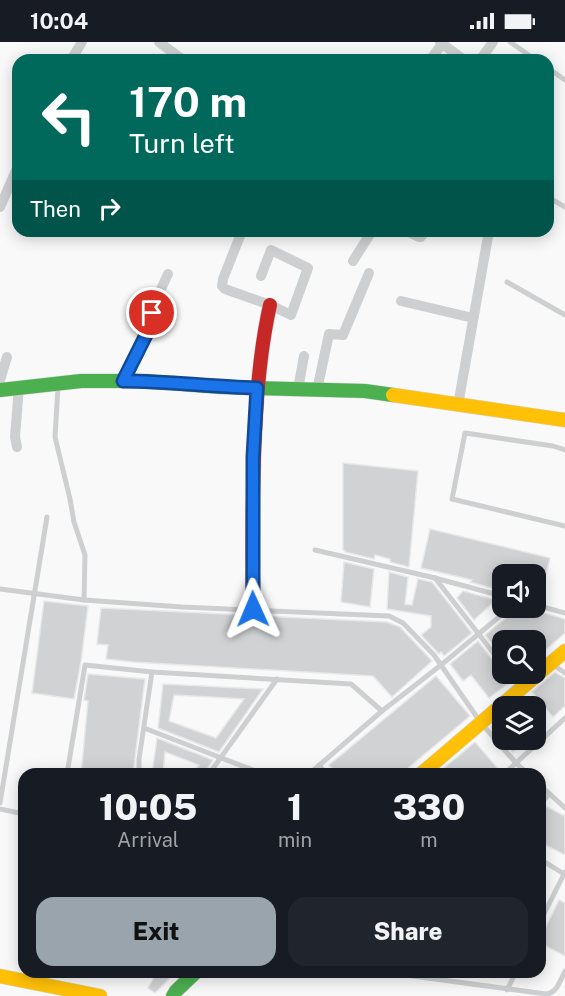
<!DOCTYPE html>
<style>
body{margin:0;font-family:"Public Sans",sans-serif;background:#20242c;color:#f1f3f6;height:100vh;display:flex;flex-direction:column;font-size:22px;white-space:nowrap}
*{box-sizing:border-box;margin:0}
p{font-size:20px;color:#9ea1a6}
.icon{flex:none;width:33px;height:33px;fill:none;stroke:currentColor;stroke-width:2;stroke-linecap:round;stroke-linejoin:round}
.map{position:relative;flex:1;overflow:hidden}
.drawer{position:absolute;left:18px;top:726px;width:528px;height:210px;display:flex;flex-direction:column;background:#171b24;border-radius:18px;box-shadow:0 3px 15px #0003}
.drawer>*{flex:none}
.top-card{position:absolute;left:12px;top:12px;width:542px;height:183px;border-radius:18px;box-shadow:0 3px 15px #0003;background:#00695c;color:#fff;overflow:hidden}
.tools{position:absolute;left:492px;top:522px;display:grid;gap:12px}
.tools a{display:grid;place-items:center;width:54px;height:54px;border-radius:12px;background:#171b24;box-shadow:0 3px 15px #0003;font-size:30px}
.pin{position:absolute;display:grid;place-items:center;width:51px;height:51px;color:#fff;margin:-26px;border:3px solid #fff;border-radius:50%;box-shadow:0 2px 6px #0007}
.me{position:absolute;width:66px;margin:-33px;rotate:359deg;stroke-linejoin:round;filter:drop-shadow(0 0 4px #0008)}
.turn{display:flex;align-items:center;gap:21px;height:126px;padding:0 18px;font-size:27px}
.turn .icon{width:78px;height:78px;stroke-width:2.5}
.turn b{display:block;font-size:42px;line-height:51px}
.then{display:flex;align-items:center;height:57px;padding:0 18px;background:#0003;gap:12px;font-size:22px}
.eta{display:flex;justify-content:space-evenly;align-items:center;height:102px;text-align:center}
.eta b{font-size:36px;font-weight:800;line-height:42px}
.action{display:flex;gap:12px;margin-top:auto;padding:12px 18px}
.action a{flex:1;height:69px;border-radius:18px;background:#99a4ac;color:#111;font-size:24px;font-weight:800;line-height:69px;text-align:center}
.action a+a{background:#20242c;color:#f1f3f6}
.status{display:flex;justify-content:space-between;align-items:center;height:42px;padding:0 30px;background:#171b24;direction:ltr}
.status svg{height:16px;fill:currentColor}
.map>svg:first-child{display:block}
.building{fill:#d0d2d3;stroke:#e8e8e8;stroke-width:1.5;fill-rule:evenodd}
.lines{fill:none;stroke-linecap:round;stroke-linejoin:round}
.fast-casing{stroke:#d5d6d7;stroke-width:15}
.slow-casing{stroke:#d5d6d7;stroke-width:15}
.jam-casing{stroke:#d5d6d7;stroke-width:15}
.lane{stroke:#cecfd0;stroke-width:5}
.street{stroke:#cecfd0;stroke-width:10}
.fast{stroke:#4caf50;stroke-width:14}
.slow{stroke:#ffc107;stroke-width:14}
.jam{stroke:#c62828;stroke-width:14}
.route-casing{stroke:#114b97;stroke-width:15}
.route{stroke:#1a73e8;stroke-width:10}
</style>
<div class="status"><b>10:04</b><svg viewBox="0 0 49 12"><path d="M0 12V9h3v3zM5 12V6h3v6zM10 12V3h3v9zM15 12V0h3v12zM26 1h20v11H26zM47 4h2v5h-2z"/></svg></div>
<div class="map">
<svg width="565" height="954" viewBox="0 0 565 954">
<rect width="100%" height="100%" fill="#f9f9f9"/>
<g class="building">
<polygon points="343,421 418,429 409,525 390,520 390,517 375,513 374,517 345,510 345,509 343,508"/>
<polygon points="430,487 550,516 540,559 536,558 536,532 502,532 502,549 470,540 472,538 421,526"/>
<polygon points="344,520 374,527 370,565 341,560"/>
<polygon points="389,530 408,535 405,562 412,563 418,537 432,540 472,591 444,614 441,610 439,612 421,593 431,585 431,574 387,567"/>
<polygon points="463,549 496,558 474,578 457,556"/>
<polygon points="44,559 88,564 81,620 74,657 32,651"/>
<polygon points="101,566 246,573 253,577 260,574 387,580 400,585 432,619 392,655 373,634 133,620 106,617 108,603 97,602"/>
<polygon points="515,566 528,566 565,577 565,591 536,616 536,598 502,598 502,615 485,593 513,570"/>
<polygon points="478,599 498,625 502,627 502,632 505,632 510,640 489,656 471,633 463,639 450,622"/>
<polygon points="555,630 565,636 565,664 553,675 532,650"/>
<polygon points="88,632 145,637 133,732 81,732 88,659 84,658"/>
<polygon points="436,634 470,674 401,732 336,732 329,723"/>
<path d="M163 642 263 647 219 710 158 686ZM174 653 244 657 216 696 169 679Z"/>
<polygon points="502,675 502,698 528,698 513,710 491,685"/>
<polygon points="157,696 213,718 204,732 192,732 199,723 165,710 163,732 152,732"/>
<polygon points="475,700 499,728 494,732 437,732"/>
<polygon points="545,764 565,774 565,813 540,800 540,773"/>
<polygon points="559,858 565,861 565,914 540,901 540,897"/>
<polygon points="157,930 176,930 155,951 148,946"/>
</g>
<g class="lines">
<g class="fast-casing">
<g id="fast">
<polyline points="0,348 81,339 145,339 220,345 365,349 393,353"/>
<polyline points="173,954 176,949 196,930"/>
</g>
</g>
<g class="slow-casing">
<g id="slow">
<polyline points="393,353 565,378"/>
<polyline points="421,732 565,609"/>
<polyline points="0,934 100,954"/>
</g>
</g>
<g class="jam-casing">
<path id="jam" d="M253 567C252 502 252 438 256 373 258 336 262 299 270 263"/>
</g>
<g class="lane">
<polyline points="510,0 536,18"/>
<polyline points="548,26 565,38"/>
<polyline points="548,155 565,165"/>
<polyline points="507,240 565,273"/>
<polyline points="58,345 55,395 70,457 74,480 85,513 84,558"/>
<polyline points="565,408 553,404 465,391 452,457 565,484"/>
<polyline points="315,508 435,536 502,554"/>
<polyline points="435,536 502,622"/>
<polyline points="0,547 84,558 182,565 389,574 403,581 434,613 481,681 516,721 528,732"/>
<polyline points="536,563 565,571"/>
<polyline points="552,622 565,631"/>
<polyline points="510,632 520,645"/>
<polyline points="144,686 263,732"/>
<polyline points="319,723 326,732"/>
<polyline points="67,732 85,623 152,630 351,642 382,669"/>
<polyline points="139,732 139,717 152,630"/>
<polyline points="209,732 277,637"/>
<polyline points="309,732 382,669 441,623 510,566"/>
<polyline points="504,732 565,676"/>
<polyline points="540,743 565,766"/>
<polyline points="0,761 47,475"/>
<polyline points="540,763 549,752"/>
<polyline points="0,767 24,772"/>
<polyline points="540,817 564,832"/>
<polyline points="540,880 565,830"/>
<path d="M383 930 546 952C557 951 560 939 565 929"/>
<polyline points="507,948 516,930"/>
</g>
<g class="street">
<polyline points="159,0 183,18"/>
<polyline points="440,0 464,18"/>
<polyline points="71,18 82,0"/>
<polyline points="430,18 442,2"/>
<polyline points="480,18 493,0"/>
<polyline points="0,165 18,124"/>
<polyline points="242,189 223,237 222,244 225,247 270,263 291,273 308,226 271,208 261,234"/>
<polyline points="406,189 419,195 421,195 425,189"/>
<polyline points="353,219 372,189"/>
<polyline points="401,259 473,276"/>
<polyline points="0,338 7,315"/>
<polyline points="123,339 146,293 155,260 168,232"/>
<polyline points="298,347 304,314"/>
<polyline points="317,348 329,292 343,293 369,231"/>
<polyline points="458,363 489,189"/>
<polyline points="17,405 15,395 19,345"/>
</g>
<use href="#fast" class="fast"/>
<use href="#slow" class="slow"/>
<use href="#jam" class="jam"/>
</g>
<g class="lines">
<g class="route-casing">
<path id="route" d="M152 271 146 293 123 339C168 339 212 345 257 346L253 415V567"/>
</g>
<use href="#route" class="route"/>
</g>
</svg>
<div class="tools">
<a><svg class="icon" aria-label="sound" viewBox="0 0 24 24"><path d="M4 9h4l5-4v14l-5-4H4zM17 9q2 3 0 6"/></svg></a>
<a><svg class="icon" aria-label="search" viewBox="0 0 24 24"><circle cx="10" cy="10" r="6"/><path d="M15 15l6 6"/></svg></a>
<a><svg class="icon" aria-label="layers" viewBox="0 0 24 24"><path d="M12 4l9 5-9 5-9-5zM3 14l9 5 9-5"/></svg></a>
</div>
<div class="pin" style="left:152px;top:271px;background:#d93025"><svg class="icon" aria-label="arrive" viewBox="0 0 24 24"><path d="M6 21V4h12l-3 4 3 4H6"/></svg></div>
<svg class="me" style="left:253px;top:567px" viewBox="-20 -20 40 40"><path d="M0-17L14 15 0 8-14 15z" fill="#1a73e8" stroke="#fff" stroke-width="4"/></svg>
<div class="top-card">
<div class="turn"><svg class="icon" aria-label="left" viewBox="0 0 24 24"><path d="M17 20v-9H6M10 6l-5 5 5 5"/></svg><div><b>170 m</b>Turn left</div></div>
<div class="then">Then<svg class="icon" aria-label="right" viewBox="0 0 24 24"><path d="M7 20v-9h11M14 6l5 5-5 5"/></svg></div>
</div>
<section class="drawer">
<div class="eta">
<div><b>10:05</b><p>Arrival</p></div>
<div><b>1</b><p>min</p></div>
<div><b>330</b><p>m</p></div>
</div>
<div class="action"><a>Exit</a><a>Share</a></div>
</section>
</div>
